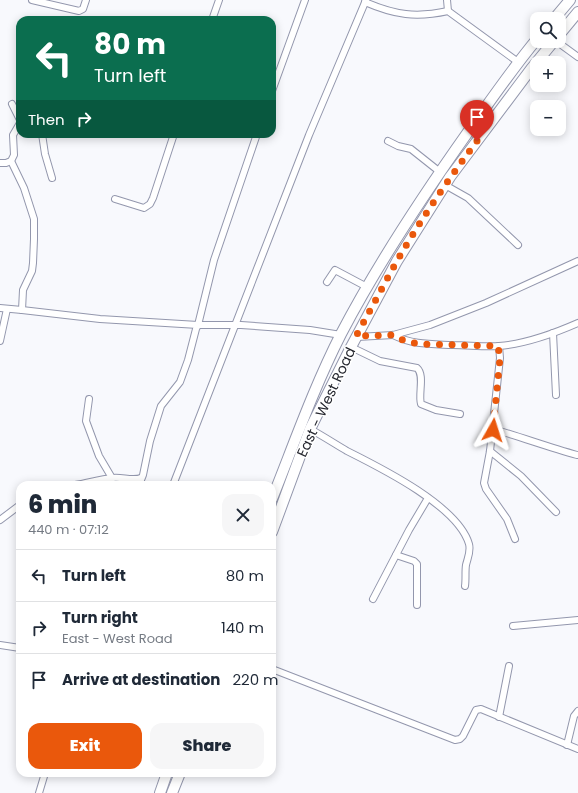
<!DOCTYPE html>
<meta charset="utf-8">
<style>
body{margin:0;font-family:Poppins,sans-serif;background:#f6f6f7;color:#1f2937;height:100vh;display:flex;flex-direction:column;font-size:15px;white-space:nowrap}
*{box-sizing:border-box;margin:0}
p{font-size:13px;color:#747a83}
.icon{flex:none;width:22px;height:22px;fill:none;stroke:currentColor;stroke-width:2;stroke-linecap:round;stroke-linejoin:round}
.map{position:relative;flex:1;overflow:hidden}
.side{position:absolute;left:16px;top:481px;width:260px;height:296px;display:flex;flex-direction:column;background:#fff;border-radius:12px;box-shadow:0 2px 10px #0003}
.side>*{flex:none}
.top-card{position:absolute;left:16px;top:16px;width:260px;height:122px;border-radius:12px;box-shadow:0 2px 10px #0003;background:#0b6e4f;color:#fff;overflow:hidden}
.tools{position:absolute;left:530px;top:12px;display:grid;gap:8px}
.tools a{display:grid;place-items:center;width:36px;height:36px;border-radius:8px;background:#fff;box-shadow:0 2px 10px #0003;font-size:20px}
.pin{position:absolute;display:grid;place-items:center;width:34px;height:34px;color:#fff;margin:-41px -17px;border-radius:50% 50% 50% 0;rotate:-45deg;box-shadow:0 0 4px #0007}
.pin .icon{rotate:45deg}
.me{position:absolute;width:44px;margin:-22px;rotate:6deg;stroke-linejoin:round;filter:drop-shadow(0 0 3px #0008)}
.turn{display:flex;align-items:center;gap:14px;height:84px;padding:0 12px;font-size:18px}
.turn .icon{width:52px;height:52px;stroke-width:2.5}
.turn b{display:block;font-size:28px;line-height:34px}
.then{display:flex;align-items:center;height:38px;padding:0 12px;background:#0003;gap:8px;font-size:15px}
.round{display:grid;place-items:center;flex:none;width:42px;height:42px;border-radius:12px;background:#f6f6f7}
.head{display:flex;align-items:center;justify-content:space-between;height:68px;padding:0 12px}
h1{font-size:24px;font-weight:800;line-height:30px}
.button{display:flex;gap:8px;margin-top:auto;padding:8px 12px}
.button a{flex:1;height:46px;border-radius:12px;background:#ea580c;color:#fff;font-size:16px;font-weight:800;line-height:46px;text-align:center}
.button a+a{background:#f6f6f7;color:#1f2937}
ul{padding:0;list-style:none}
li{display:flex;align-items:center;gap:12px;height:52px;padding:0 12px;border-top:1px solid #e0e1e3}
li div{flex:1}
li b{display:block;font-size:15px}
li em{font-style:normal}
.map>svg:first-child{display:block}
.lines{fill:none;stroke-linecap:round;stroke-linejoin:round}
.street-casing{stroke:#9397ad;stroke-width:8}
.primary-casing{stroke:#9397ad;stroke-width:12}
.street{stroke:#fff;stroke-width:6}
.primary{stroke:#fff;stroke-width:10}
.route{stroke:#ea580c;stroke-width:7;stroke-dasharray:0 12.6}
.labels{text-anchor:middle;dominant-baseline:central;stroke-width:3;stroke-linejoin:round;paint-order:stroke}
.street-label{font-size:14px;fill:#24262e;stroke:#fff}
</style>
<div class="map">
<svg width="578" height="793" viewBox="0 0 578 793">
<rect width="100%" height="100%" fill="#f8f9fd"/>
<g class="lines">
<g class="street-casing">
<g id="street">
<polyline points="32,0 79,11 83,9 86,0"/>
<polyline points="447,0 448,11"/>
<path d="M365 2C395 15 416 18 448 11L518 62"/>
<polyline points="212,20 219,0"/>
<polyline points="556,41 578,57"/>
<polyline points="272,91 305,0"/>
<polyline points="12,104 20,120"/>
<polyline points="42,134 45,154 52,178"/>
<polyline points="388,141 398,146 411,149 440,172"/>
<polyline points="11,161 24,188 34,219 34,239 33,263 32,271 23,290 22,310"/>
<polyline points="0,163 6,163 11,161 14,155 13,135 20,123"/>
<polyline points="445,185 468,198 518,245"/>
<polyline points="115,199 144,208 150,204 153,198 174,134"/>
<polyline points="327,282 335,270 367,287"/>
<polyline points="0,308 22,310 100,319 198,325 241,325 310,330 341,335"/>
<polyline points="553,333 556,395"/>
<path d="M393 335C413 345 430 344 453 345 468 345 484 347 499 346 526 344 553 334 578 323"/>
<polyline points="357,337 393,335 430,325 486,303 578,261"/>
<polyline points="0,341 7,309"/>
<polyline points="499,346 500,358 490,451 484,483 486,489 507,519 515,539"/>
<path d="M351 347 380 361 417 368C425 375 418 394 421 404L436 410 460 414"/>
<polyline points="89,399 86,421 99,456 112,478"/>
<path d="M310 429C323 436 335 444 347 451 381 468 458 506 469 544 471 551 468 557 466 565 465 571 466 579 465 586"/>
<path d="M493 429C521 437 548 447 577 455"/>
<polyline points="490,451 521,476 556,512"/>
<path d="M75 485C88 483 100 479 113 478 122 477 133 481 141 478"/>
<polyline points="139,485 143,475 150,441 161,406 180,382 188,360 196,329 198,325 214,260 257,134"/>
<polyline points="173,485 309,135 366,0"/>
<polyline points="0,520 20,505"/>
<polyline points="396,555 414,561 417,564 417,605"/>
<polyline points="373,599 409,530 428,498"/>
<polyline points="513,626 578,620"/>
<polyline points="0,645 20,648"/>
<polyline points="272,669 455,740 460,739 463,736 476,710 481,709 578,749"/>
<polyline points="499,717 509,666"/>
<polyline points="567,745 574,716 578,711"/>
<polyline points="39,793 45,773"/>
</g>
</g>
<g class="primary-casing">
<g id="primary">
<polyline points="554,19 570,0"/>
<polyline points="559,35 578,12"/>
<path d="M272 499C294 444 314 387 341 334 378 263 422 197 468 132 491 100 512 69 537 39"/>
<polyline points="272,532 310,429 351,347 397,261 450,177 531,69 554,41"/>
<polyline points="160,793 167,773"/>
<polyline points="172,793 180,773"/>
</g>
</g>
<use href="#street" class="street"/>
<use href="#primary" class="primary"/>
</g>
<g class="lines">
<path class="route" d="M477 141C448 180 421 219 397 261 383 286 370 311 356 336L393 335 405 341 419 344 498 346 500 358 493 430"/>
</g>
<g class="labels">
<g class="street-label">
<text transform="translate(326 402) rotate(-65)">East - West Road</text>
</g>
</g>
</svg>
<div class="tools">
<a><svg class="icon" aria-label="search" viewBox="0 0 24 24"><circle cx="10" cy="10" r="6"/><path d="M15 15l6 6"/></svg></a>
<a>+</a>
<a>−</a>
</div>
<div class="pin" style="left:477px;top:141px;background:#d93025"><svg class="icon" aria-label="arrive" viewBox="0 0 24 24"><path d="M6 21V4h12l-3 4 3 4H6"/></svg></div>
<svg class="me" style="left:493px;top:430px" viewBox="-20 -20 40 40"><path d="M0-17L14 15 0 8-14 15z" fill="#ea580c" stroke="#fff" stroke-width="4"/></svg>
<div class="top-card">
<div class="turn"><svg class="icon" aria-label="left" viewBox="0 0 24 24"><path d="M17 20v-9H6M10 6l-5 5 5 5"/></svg><div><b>80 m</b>Turn left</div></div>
<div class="then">Then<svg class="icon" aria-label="right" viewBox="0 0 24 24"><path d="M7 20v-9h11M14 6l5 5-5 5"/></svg></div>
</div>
<section class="side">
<div class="head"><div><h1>6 min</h1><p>440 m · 07:12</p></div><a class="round"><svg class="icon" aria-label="close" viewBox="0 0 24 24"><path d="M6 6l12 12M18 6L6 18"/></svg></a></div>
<ul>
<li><svg class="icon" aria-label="left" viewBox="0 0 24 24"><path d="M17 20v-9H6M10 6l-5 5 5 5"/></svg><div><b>Turn left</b></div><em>80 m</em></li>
<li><svg class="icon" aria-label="right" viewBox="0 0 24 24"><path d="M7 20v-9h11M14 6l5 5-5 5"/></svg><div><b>Turn right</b><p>East - West Road</p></div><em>140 m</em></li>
<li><svg class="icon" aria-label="arrive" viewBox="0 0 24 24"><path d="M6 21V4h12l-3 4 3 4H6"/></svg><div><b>Arrive at destination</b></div><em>220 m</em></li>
</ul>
<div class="button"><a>Exit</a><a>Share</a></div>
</section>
</div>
